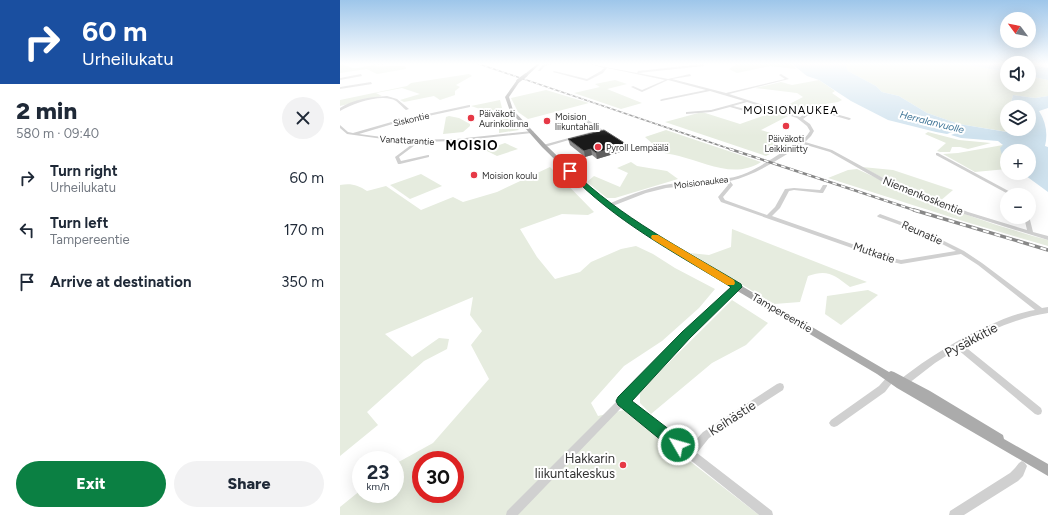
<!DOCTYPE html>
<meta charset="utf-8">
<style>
body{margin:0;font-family:Figtree,sans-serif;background:#f2f2f3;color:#1f2937;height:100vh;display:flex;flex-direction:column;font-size:15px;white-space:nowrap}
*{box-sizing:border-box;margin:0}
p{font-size:13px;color:#747a83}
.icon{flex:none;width:22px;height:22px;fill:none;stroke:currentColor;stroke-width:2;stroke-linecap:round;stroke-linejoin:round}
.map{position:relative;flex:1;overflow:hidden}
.side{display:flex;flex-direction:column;background:#fff;width:340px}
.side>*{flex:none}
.guide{background:#1a4fa0;color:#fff;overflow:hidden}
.needle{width:26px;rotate:302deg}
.tools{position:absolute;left:660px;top:12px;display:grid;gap:8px}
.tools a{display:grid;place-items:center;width:36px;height:36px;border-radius:50%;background:#fff;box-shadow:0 4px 16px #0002;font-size:20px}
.speed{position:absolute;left:12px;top:451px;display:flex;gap:8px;font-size:20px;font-weight:700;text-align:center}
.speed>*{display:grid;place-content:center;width:52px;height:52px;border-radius:50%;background:#fff;box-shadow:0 4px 16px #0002;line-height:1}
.speed small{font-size:10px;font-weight:400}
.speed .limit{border:6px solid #d22;background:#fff;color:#111}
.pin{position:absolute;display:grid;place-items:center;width:34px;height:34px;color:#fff;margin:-17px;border-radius:8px;box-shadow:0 2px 6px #0006}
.me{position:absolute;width:44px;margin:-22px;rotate:308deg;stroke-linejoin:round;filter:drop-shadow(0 0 3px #0008)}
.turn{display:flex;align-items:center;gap:14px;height:84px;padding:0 16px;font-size:18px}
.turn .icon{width:52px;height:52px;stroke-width:2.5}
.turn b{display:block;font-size:28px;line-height:34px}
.round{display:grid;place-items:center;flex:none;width:42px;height:42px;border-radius:21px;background:#f2f2f3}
.headline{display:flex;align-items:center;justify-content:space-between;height:68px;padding:0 16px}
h1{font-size:24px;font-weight:800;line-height:30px}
.action{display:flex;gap:8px;margin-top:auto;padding:8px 16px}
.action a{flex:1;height:46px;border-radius:24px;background:#0b8043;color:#fff;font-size:16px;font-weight:800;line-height:46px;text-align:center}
.action a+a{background:#f2f2f3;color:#1f2937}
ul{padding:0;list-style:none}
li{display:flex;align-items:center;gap:12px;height:52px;padding:0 16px}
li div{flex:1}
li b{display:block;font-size:15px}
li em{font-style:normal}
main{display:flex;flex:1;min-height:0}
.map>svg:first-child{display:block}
.green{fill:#e6ecdf;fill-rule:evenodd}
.water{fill:#cfe2ee}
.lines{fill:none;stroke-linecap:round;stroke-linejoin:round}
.minor{fill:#d0d0d0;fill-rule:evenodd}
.major{fill:#ababab;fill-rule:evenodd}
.rail-far2-casing{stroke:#888;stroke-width:1.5}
.rail-far1-casing{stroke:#888;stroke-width:2.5}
.rail-casing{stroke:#888;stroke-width:3.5}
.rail-far2{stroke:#fff;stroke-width:1;stroke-dasharray:3;stroke-linecap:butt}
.rail-far1{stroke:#fff;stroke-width:1.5;stroke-dasharray:4.5;stroke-linecap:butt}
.rail{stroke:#fff;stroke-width:2;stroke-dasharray:6;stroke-linecap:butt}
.major-bridge{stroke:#ababab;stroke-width:3.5}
.wall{fill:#8c8c8c}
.shaded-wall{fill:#5f5f5f}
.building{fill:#1a1a1a;stroke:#5f5f5f}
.route{fill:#0b8043;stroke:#07532c}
.slow{fill:#f59e0b}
.poi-dot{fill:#e63946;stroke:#fff;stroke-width:1.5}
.labels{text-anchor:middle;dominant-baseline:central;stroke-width:4;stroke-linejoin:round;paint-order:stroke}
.far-poi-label{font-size:9px;fill:#333;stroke:#fff;text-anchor:start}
.far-street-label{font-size:9px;fill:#333;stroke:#fff}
.far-water-label{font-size:10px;font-style:italic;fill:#3f7597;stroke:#fff}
.far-quarter-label{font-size:11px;letter-spacing:1px;fill:#000;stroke:#fff}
.street-label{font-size:11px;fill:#333;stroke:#fff}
.far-district-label{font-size:13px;font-weight:bold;letter-spacing:1px;fill:#000;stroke:#fff}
.near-street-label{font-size:13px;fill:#333;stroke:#fff}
.near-poi-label{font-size:13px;fill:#333;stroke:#fff;text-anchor:end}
</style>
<main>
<section class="side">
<div class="guide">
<div class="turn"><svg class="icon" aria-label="right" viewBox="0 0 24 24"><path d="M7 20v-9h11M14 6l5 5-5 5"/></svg><div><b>60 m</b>Urheilukatu</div></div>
</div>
<div class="headline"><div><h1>2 min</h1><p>580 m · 09:40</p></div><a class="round"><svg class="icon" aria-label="close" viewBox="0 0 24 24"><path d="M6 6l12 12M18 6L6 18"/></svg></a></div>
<ul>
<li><svg class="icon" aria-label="right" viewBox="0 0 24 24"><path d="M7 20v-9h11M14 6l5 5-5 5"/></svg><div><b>Turn right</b><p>Urheilukatu</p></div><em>60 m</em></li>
<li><svg class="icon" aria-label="left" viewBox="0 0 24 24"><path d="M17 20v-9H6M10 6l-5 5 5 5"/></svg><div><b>Turn left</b><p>Tampereentie</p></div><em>170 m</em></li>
<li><svg class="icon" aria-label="arrive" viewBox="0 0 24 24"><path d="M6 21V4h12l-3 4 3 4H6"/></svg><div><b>Arrive at destination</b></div><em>350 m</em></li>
</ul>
<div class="action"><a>Exit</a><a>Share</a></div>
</section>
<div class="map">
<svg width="708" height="515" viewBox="0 0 708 515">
<rect width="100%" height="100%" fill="#fff"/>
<g class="green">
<path d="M0 64C5 64 10 69 17 68 26 67 34 64 43 64L33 66C44 68 55 64 66 67V69L37 74 27 69 0 73Z"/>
<polygon points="397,64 452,64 456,69 430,66 397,73 389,69"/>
<polygon points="505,64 623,64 667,72 667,85 689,85 689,76 708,80 708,96 695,98 673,95 670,107 667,107 667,129 672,129 668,132 619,124 587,113 559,96 542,92 536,86 508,71"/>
<polygon points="129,74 132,76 130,77 116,85 120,87 115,91 115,95 100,100 94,96 64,102 60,100 80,94 62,88 36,93 42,96 0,106 0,100 67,86 71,83"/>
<polygon points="275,80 287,84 267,89 302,103 281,109 234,93 260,87 255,84"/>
<polygon points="479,80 495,91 492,93 502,100 498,102 473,106 457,116 438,110 463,97 457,93 415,88 441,82 452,85"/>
<polygon points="206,90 249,103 188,119 178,112 171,98"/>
<polygon points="160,100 163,112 155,114 131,106"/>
<polygon points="362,112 400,124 434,112 448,116 421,130 455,141 426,156 325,122"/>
<polygon points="163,114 179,130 159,133 159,119 157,115"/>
<polygon points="109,116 119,118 130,124 130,126 123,132 103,134 106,117"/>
<path d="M326 130 421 162C395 179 366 163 339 156 325 152 310 152 296 150L314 145 305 137Z"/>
<polygon points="588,132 619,140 651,143 628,149 620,147 612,147 610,152 600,152 597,151 606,143 585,134"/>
<polygon points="165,143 178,149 157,156 145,150"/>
<polygon points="663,145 664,162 667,164 667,169 635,172 603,154 618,153"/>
<polygon points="291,162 297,166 327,171 338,179 275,198 267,198 247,182 254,176 280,187 288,173 277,168"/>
<path d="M210 167 254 212 248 215 222 214 180 229 197 257 215 279 240 272 251 262 281 249 296 246 313 254 335 268 375 289 359 308 322 341 284 366 251 403 258 416 284 410 419 515H0V507L21 490V494H55V464L93 443 149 379 131 345 142 331 130 315 133 297 45 334 72 357 99 338 109 339 107 349 84 361 27 412 38 425 0 456V185C11 183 18 185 27 191L46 186 81 210 113 197 123 202 157 192ZM81 460H115V494H81Z"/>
<polygon points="522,167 553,170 613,190 600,201 539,176"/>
<path d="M517 169C578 198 643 223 708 240V246L626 222 488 178 508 170Z"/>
<polygon points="81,174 102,186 70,199 50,185"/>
<path d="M392 229 527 282 510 287C494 275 488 269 468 276L460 302 434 304 350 253 369 255 391 247Z"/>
<polygon points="528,290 538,295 501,325 485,314 487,296"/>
<polygon points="392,300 428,323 406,345 372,363 311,414 300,403 300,394 303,388"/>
</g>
<g class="water">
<path d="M452 64H505L508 71 536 86 542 92 559 96 587 113 619 124 667 132 672 129H689V107H670L673 95 695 98 708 96V108L699 111C706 122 708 134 705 146L708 147V192L682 173H689V151H667V164L664 162 660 148 663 145 658 141 621 138 611 135 616 133 615 131 607 134 596 132 548 120 511 101 479 80 467 76Z"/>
<polygon points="623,64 667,64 667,72"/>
<polygon points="689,65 708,68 708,80 689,76"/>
</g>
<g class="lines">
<g class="minor">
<polygon points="203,64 213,64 205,66 200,71 198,71"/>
<path d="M249 64 297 73 298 71 363 64 364 66 298 73 328 79 350 74 351 76 332 79 386 93 445 79 439 75 441 74 449 79 389 94 460 117 475 108 510 118 511 119 509 120 475 110 463 119 470 124 474 131 471 136 465 142 492 150 545 179 628 212 687 230 684 217H689V216L693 232 708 236V240L624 214 541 181 490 152 463 144C441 158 416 175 390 181L393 185 383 197 385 200 427 215 435 207 445 189 454 188 480 190 483 185H487V186L483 193H481L454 190 449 191 440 208 432 216 552 258 561 260 616 251 574 230 538 217 537 216 540 214 578 228 624 251 642 263 702 308 708 307V313C677 318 650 330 623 345L701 408 702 411 701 414 698 415 695 414 617 349 595 363 564 387 561 388 558 387 557 384 558 381C589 357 622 336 659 321 670 316 683 312 695 310L638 265 621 254 561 264 549 261 381 202 378 197 388 185 386 182 326 188 306 193 270 207H266V205C285 197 304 189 324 185 346 181 368 183 389 178 408 175 425 163 441 153 452 147 464 142 470 131L467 126 457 118 407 102 393 106 405 109 406 110 404 111 390 107 371 112 346 114V112H347L371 110 404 101 370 91 321 101 320 100 322 99 366 90 328 80 302 92 291 87 293 86 302 90 325 80 267 68 263 73 247 81 213 72 214 71 247 79 261 71 264 68Z"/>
<polygon points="21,74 22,76 0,80 0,78"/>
<polygon points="31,82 32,84 0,89 0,87"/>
<path d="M47 96 57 99 69 109 66 110C61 106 57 100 51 99 37 95 12 104 0 111V108C13 99 32 97 47 96Z"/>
<polygon points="129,105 130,105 130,107 56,123 19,134 65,140 116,139 192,131 194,132 192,133 116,141 79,142 59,157 61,161 88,155 89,155 89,157 60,164 58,164 55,157 75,142 65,142 7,134 0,128 0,125 8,132 13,133 55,121"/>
<polygon points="240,116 242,116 263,130 205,147 203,147 203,145 258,130 240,118"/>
<polygon points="596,153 598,153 676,195 670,195 596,155"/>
<polygon points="395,285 399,285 400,287 349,337 289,401 349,447 363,432 437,384 440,383 443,384 444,387 443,390 369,438 357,453 432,511 433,515 419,515 283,406 178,515 166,515 167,511 280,398 343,333"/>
<polygon points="551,375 554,376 555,379 545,392 497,426 494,427 491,426 489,423 491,420 539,386 548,376"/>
<polygon points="682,461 685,463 687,466 683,476 678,481 624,515 609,515 610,511 670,473 675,468 679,463"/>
</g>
<g class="major">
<polygon points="197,64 200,64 187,76 185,76 185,74"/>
<polygon points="177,80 180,81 169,97 173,110 206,145 250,188 282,214 400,285 549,372 551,371 554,372 590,391 663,435 664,439 708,464 708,476 557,388 537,374 394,289 278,216 246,190 202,147 170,111 165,97"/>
</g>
<g class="rail-far2-casing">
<polyline id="rail-far2" points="139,64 393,150"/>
</g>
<g class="rail-far1-casing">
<polyline id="rail-far1" points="390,149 577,211"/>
</g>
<g class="rail-casing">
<polyline id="rail" points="574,210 708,250"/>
</g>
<use href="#rail-far2" class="rail-far2"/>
<use href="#rail-far1" class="rail-far1"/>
<use href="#rail" class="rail"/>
<polyline class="major-bridge" points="178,81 186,75"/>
</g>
<polygon class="wall" points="228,139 286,144 287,150 257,159 252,155 245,157 230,145"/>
<g class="shaded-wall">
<polygon points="286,144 287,150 257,159 256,153"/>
<polygon points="251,149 252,155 245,157 244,151"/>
</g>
<polygon class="building" points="264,130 286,144 256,153 251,149 244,151 228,139"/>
<linearGradient id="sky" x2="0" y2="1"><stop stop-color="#9ec6ea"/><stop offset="0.47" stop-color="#fff"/><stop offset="1" stop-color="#fff" stop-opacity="0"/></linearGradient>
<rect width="708" height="136" fill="url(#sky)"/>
<path class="route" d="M228 170H232C281 218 343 249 401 284L402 287 350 338 292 401 343 440 346 445 343 450 338 452 333 450 278 405 276 401 278 397 342 332 391 287C334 252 274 221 228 172Z"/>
<polygon class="slow" points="312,235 318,235 394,280 395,283 394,285 387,285 312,239 311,237"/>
<g class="poi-dot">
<circle cx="131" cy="118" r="4"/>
<circle cx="207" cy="121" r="4"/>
<circle cx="446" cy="126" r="4"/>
<circle cx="258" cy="147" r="4"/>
<circle cx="134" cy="175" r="4"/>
<circle cx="283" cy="465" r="4"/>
</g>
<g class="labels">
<g class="far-poi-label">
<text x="139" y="113">Päiväkoti<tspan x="139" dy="10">Aurinkolinna</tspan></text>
<text x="215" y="116">Moision<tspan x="215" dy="10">liikuntahalli</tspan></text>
<text x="446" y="138" text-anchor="middle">Päiväkoti<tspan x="446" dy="10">Leikkiniitty</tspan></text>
<text x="266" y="147">Pyroll Lempäälä</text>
<text x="142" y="175">Moision koulu</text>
</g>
<g class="far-street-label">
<text transform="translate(71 119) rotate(-13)">Siskontie</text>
<text transform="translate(67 140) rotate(3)">Vanattarantie</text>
<text transform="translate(361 182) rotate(-7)">Moisionaukea</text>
</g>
<g class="far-water-label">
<text transform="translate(592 122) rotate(14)">Herralanvuolle</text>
</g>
<g class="far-quarter-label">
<text x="451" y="110">MOISIONAUKEA</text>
</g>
<g class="street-label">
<text transform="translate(583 196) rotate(22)">Niemenkoskentie</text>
<text transform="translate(582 233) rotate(24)">Reunatie</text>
<text transform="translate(534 253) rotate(19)">Mutkatie</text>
<text transform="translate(442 313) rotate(30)">Tampereentie</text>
</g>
<g class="far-district-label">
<text x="132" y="145">MOISIO</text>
</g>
<g class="near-street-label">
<text transform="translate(631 340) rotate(-28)">Pysäkkitie</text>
<text transform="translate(392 418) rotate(-33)">Keihästie</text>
</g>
<g class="near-poi-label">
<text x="275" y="458">Hakkarin<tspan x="275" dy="15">liikuntakeskus</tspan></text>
</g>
</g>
</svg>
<div class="tools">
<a><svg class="needle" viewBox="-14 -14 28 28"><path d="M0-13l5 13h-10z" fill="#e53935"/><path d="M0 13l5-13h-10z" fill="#747a83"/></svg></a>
<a><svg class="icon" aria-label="sound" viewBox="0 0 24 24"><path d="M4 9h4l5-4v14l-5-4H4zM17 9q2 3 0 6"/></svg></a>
<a><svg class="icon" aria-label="layers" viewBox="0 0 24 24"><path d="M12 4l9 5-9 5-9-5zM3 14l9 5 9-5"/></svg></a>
<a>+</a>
<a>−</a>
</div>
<div class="speed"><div>23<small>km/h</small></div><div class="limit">30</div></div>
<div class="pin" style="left:230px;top:171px;background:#d93025"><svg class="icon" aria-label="arrive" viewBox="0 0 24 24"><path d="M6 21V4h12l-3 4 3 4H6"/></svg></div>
<svg class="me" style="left:338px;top:445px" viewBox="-20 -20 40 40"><circle r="17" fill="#0b8043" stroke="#fff" stroke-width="3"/><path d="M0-11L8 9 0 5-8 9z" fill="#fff"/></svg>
</div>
</main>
